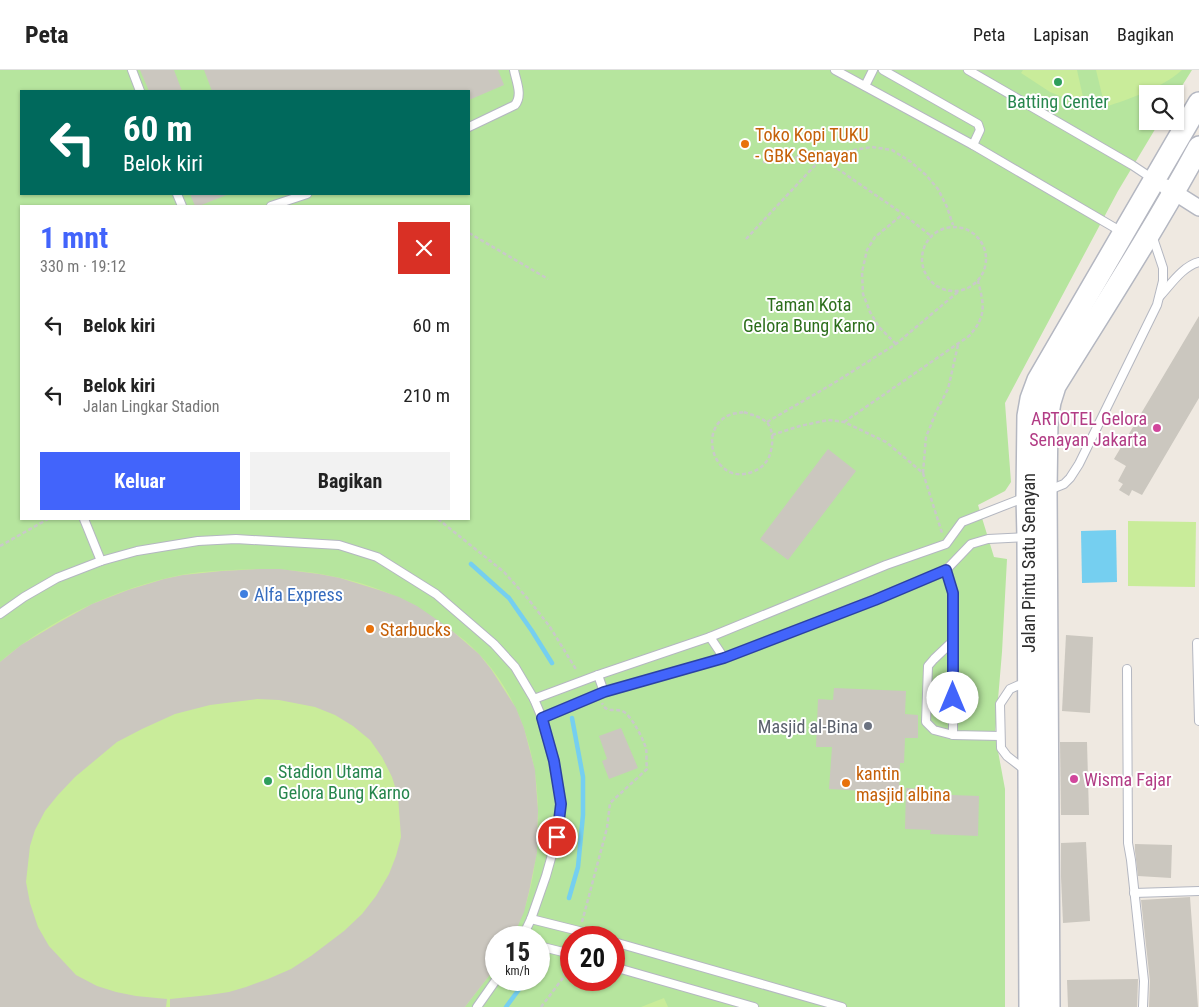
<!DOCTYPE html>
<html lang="id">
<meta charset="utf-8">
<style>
body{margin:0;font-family:"Roboto Condensed",sans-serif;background:#f2f2f2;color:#222;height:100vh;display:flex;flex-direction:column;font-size:19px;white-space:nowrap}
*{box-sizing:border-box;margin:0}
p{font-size:16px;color:#767676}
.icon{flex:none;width:28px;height:28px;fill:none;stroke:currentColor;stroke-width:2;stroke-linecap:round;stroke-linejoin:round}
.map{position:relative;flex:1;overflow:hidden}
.drawer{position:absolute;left:20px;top:135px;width:450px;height:315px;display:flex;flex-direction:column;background:#fff;border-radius:0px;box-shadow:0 1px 4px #0004}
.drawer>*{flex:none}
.banner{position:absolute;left:20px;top:20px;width:450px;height:105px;border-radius:0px;box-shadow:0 1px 4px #0004;background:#00695c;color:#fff;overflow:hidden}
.buttons{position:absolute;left:1139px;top:15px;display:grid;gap:10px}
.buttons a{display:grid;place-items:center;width:45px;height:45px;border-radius:0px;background:#fff;box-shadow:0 1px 4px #0004;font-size:25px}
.speed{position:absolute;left:485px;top:856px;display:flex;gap:10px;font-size:25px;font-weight:700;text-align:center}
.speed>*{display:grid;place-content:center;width:65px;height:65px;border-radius:50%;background:#fff;box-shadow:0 1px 4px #0004;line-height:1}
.speed small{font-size:12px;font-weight:400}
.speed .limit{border:8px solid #d22;background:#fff;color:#111}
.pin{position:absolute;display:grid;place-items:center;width:42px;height:42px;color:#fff;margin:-21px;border:2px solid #fff;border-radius:50%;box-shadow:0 1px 5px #0007}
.me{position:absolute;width:55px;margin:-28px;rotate:0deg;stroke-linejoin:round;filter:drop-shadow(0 0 4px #0008)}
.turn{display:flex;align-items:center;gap:18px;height:105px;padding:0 20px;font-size:22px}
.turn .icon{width:65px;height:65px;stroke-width:2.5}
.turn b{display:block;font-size:35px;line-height:42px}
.round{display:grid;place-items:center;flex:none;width:52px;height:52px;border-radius:0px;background:#f2f2f2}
.summary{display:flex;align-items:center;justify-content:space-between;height:85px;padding:0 20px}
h1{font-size:30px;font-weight:700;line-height:38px;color:#4264fb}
.button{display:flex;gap:10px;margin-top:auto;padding:10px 20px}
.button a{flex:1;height:58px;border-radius:0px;background:#4264fb;color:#fff;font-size:20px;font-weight:700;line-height:58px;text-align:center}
.button a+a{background:#f2f2f2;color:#222}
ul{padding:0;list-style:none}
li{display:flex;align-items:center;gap:15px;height:70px;padding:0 20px}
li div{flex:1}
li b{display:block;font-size:19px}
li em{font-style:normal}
header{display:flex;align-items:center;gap:30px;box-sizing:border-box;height:70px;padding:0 25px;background:#fff;border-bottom:1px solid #e0e0e0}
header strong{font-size:24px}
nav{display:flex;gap:28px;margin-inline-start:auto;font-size:18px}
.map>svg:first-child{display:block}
.green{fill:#b6e59e;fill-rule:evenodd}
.pitch{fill:#c9ec9a}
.water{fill:#75cff0}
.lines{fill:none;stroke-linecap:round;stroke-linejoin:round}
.stream{stroke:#75cff0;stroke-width:4.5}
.building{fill:#cbc7bf}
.lane-casing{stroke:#b4b7c1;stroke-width:10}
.street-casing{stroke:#b4b7c1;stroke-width:18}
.secondary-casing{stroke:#b4b7c1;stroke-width:24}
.path{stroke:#c9c9c9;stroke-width:2.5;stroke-dasharray:4 2.5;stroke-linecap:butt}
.lane{stroke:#fff;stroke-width:8}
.street{stroke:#fff;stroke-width:15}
.secondary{stroke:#fff;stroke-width:21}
.route-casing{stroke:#2b41a3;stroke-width:12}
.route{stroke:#4264fb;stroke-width:9}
.leisure-dot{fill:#2e9e5b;stroke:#fff;stroke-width:2}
.food-dot{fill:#e8710a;stroke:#fff;stroke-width:2}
.hotel-dot{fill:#d1479c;stroke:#fff;stroke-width:2}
.shop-dot{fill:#3f7fe0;stroke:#fff;stroke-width:2}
.worship-dot{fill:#6b7280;stroke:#fff;stroke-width:2}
.labels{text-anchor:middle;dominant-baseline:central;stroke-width:4;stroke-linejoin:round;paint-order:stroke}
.leisure-label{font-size:18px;fill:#27864d;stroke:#fff}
.food-label{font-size:18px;fill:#c56008;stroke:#fff;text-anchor:start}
.park-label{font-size:18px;fill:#2c6e1b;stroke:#fff}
.hotel-label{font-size:18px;fill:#b23c85;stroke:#fff;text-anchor:end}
.street-label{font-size:18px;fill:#2e2e2e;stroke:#fff}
.shop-label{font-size:18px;fill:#366cbe;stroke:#fff;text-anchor:start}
.worship-label{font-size:18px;fill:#5b616d;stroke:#fff;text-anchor:end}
</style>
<header>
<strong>Peta</strong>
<nav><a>Peta</a><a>Lapisan</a><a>Bagikan</a></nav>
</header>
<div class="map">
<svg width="1199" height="937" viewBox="0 0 1199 937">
<rect width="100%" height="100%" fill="#efe9e1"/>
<path class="green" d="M0 0H1192L1175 27V24H1148V51H1160L1118 121 1005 333 1011 412 1005 421 978 435 994 487 1007 489 1002 582 995 665 1005 719V937H0ZM21 21H469V124H21ZM21 136H469V449H21ZM496 868H539V910H496ZM571 868H614V910H571Z"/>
<g class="pitch">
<polygon points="1023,0 1077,0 1085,36 1050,22 1021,3"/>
<path d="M1096 0H1182C1162 18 1129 29 1105 37Z"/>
<polygon points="1128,451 1196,452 1195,517 1128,516"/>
<path d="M261 499C307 499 356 508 397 527 408 532 417 539 427 545 445 556 463 567 478 583 522 628 540 693 538 754 537 793 531 832 512 867L496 868V897L465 937H0V592C48 550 119 517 181 505 207 500 234 500 261 499Z"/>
<polygon points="664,928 668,937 641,937"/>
</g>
<polygon class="water" points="1116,460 1117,512 1082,513 1081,461"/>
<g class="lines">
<g class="stream">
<polyline points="471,494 509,528 532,561 552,593"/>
<polyline points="569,828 578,797 583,745 583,707 572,648"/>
<polyline points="539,893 546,883"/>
<polyline points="506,937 526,910"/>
</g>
</g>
<g class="building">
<polygon points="140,0 174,0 182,21 149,21"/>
<polygon points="204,0 498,0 504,15 469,30 469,21 212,21"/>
<polygon points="190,124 229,124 199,136 195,136"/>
<polygon points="1199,246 1199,328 1142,425 1132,420 1129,426 1119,420 1123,414 1118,411 1126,396 1114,389"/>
<polygon points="828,379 856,401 788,490 760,469"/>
<polygon points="261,499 280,499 319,504 340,508 379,520 399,527 417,536 449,558 479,584 491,599 516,638 524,658 535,700 538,740 537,783 529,822 524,842 516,860 512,868 496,868 496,897 465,937 170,937 170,929 209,925 229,922 246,917 268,909 291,899 311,886 344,861 362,844 376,826 389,804 396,786 401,767 398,726 392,707 382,687 370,670 353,656 335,645 315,637 279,630 257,629 210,635 175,644 142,659 117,672 75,707 58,725 45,741 35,760 30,776 26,812 30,833 38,857 49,876 76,905 97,916 116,922 136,926 167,929 166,937 0,937 0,592 21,575 58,553 92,534 128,520 164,509 183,505 222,501"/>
<polygon points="1066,565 1093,567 1090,643 1062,641"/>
<polygon points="834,618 906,621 905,644 918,645 918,668 905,668 904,693 900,693 899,723 829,719 832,677 816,677 818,629 833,630"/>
<polygon points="621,658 638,698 609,709 602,691 607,689 599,666"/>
<polygon points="1060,672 1087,672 1089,745 1061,745"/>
<polygon points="906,718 925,719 925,724 979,726 978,766 930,764 931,760 905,759"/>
<polygon points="1086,772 1090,851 1063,853 1061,807 1061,773"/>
<polygon points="1135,774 1172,775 1171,808 1138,806 1135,781"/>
<polygon points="1190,827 1198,937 1149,937 1150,911 1141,830"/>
<polygon points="1138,909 1137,937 1068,937 1067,910"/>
</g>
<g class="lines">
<g class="lane-casing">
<g id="lane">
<polyline points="132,0 140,21"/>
<polyline points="835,0 973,75 1122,162"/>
<polyline points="883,0 978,54 980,60 973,75"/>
<polyline points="968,0 1132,95 1153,109"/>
<polyline points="865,16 873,0"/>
<path d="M469 57 515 35C523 25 516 11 514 0"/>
<polyline points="177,124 182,136"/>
<polyline points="271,136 307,124"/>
<path d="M1160 226C1171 214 1183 196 1199 192"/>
<polyline points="1049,420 1064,414 1070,408 1079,394 1157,235 1163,211 1163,198 1152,165"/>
<polyline points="84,449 101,491"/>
<polyline points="946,500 953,523 953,665 1000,666"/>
<polyline points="0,544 24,527 57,508 101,491 137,481 198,471 236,469 339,475 377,487 436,524 494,574 515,597 534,629 542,648 554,691 561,734 557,767 546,806 531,849 522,868"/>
<polyline points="710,567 724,588"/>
<polyline points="1197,573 1199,651"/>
<polyline points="1127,599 1128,773 1131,790 1144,911 1143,937"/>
<polyline points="598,605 604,622"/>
<polyline points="534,629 598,605 710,567 886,495 946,474 962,452 1026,427"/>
<polyline points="542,648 604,622 724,588 875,529 946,500 971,474 988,469 1026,467"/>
<polyline points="953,665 934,660 926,652 928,596 934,589 953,571"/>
<polyline points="1025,700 1007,686 1001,678 1000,634 1010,619 1028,611"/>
<polyline points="1134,823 1199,821"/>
<polyline points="531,849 579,861 599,868"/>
<polyline points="614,872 842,937"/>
<polyline points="539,876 571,884"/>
<polyline points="614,897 754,937"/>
<polyline points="477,937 496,910"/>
</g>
</g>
<g class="street-casing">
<polyline id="street" points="1166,117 1199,138"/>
</g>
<g class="secondary-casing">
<g id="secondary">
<polyline points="1030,937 1028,467 1027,426 1028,346 1031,329 1038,310 1199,33"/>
<path d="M1049 937 1046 421 1047 350 1050 332 1055 316C1104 237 1155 158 1199 77"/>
</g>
</g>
<g class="path">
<polyline points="763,92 810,85 822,88 903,144 931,166"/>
<circle cx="954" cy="189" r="32"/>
<polyline points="469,163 548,209"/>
<polyline points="746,169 822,88 854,80 872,77 892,80 911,92 926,105 938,119 947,137 953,155"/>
<polyline points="896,274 879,257 870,242 863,224 862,202 867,180 875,167 903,144"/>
<path d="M744 342C751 345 759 346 765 351 775 358 773 377 769 387 766 394 760 399 752 402 714 417 695 356 732 344 736 343 740 343 744 342Z"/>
<polyline points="767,352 834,313 896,274 959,221"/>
<path d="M844 352 969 266C987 246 984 235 978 211"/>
<polyline points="772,365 800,356 828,350 844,352 886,372 923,403 942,463"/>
<polyline points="923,403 926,367 937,340 948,319 958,275"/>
<polyline points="438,449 504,502 529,530 550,557 577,601"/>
<polyline points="0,476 48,449"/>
<path d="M582 852 607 758 610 733 647 699C646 692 647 684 646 678 643 669 631 644 622 641 614 638 607 644 602 633"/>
<polyline points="541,937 563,908 568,894"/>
</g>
<use href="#lane" class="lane"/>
<use href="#street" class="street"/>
<use href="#secondary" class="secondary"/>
</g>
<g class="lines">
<g class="route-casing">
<polyline id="route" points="557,767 561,734 554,691 542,648 604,622 724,588 875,530 946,500 953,523 953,628"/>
</g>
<use href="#route" class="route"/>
</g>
<g class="leisure-dot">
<circle cx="1058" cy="12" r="5"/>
<circle cx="268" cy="711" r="5"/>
</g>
<g class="food-dot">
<circle cx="745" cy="74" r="5"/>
<circle cx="370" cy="559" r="5"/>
<circle cx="846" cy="713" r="5"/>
</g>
<g class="hotel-dot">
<circle cx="1157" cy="358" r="5"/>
<circle cx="1074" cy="709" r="5"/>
</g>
<circle class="shop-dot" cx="244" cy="524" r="5"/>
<circle class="worship-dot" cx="868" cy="656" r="5"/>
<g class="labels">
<g class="leisure-label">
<text x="1058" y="31">Batting Center</text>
<text x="278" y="701" text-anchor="start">Stadion Utama<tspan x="278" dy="21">Gelora Bung Karno</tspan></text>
</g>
<g class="food-label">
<text x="755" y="64">Toko Kopi TUKU<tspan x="755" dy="21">- GBK Senayan</tspan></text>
<text x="380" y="559">Starbucks</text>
<text x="856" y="703">kantin<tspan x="856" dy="21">masjid albina</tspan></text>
</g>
<g class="park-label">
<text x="809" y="234">Taman Kota<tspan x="809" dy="21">Gelora Bung Karno</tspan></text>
</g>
<g class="hotel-label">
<text x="1147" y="348">ARTOTEL Gelora<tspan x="1147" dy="21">Senayan Jakarta</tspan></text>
<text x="1084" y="709" text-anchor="start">Wisma Fajar</text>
</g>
<g class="street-label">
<text transform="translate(1028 493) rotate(-90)">Jalan Pintu Satu Senayan</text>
</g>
<g class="shop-label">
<text x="254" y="524">Alfa Express</text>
</g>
<g class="worship-label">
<text x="858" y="656">Masjid al-Bina</text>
</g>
</g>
</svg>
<div class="buttons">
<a><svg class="icon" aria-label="search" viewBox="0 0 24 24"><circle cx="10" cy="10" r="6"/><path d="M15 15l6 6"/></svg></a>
</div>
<div class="speed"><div>15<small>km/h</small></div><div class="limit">20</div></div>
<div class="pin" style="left:557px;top:767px;background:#d93025"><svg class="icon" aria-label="arrive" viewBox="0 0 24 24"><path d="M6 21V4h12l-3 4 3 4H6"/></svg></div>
<svg class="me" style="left:953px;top:628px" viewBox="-20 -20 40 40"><circle r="19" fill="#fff"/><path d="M0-13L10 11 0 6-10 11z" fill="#4264fb"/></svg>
<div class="banner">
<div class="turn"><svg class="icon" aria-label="left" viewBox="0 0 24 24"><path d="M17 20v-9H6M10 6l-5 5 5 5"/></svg><div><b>60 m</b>Belok kiri</div></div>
</div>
<section class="drawer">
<div class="summary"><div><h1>1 mnt</h1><p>330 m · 19:12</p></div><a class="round" style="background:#d93025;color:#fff"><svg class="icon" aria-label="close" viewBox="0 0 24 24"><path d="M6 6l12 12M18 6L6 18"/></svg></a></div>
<ul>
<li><svg class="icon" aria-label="left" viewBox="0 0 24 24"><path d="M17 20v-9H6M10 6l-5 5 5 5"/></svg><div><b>Belok kiri</b></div><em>60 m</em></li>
<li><svg class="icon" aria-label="left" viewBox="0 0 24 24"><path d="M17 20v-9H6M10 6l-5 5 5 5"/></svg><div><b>Belok kiri</b><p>Jalan Lingkar Stadion</p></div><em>210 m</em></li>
</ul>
<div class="button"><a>Keluar</a><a>Bagikan</a></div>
</section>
</div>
